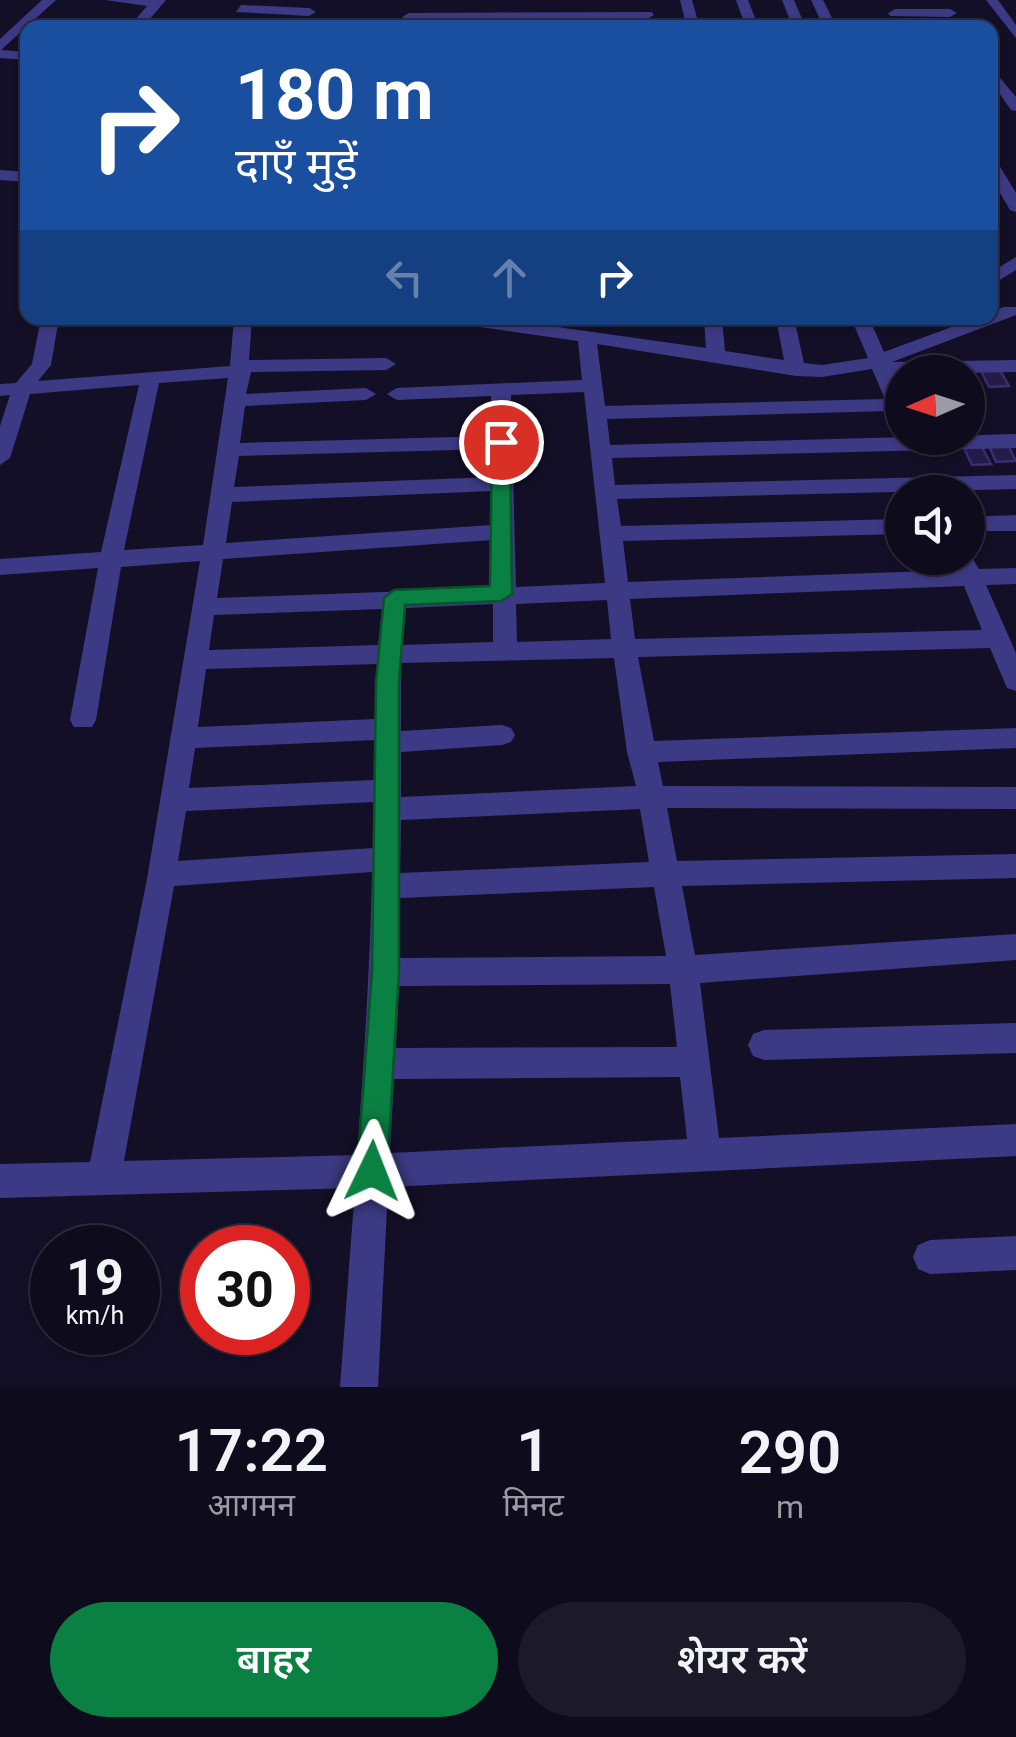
<!DOCTYPE html>
<html lang="hi">
<meta charset="utf-8">
<style>
body{margin:0;font-family:Roboto,"Noto Sans Devanagari",sans-serif;background:#1c1929;color:#f1f3f6;height:100vh;display:flex;flex-direction:column;font-size:38px;white-space:nowrap}
*{box-sizing:border-box;margin:0}
p{font-size:32px;color:#9b9ba3}
.icon{flex:none;width:55px;height:55px;fill:none;stroke:currentColor;stroke-width:2;stroke-linecap:round;stroke-linejoin:round}
.map{position:relative;height:1387px;overflow:hidden}
.sheet{display:flex;flex-direction:column;background:#0e0b1c;flex:1}
.sheet>*{flex:none}
.top-card{position:absolute;left:20px;top:20px;width:978px;height:305px;border-radius:20px;box-shadow:0 2px 8px #0004,0 0 0 2px #2e2b3b;background:#1a4fa0;color:#fff;overflow:hidden}
.needle{width:65px;rotate:267deg}
.fabs{position:absolute;left:885px;top:355px;display:grid;gap:20px}
.fabs a{display:grid;place-items:center;width:100px;height:100px;border-radius:50%;background:#0e0b1c;box-shadow:0 2px 8px #0004,0 0 0 2px #2e2b3b;font-size:50px}
.speed{position:absolute;left:30px;top:1225px;display:flex;gap:20px;font-size:50px;font-weight:700;text-align:center}
.speed>*{display:grid;place-content:center;width:130px;height:130px;border-radius:50%;background:#0e0b1c;box-shadow:0 2px 8px #0004,0 0 0 2px #2e2b3b;line-height:1}
.speed small{font-size:25px;font-weight:400}
.speed .limit{border:15px solid #d22;background:#fff;color:#111}
.pin{position:absolute;display:grid;place-items:center;width:85px;height:85px;color:#fff;margin:-42px;border:5px solid #fff;border-radius:50%;box-shadow:0 2px 10px #0007}
.me{position:absolute;width:110px;margin:-55px;rotate:2deg;stroke-linejoin:round;filter:drop-shadow(0 0 8px #0008)}
.turn{display:flex;align-items:center;gap:35px;height:210px;padding:0 50px;font-size:45px}
.turn .icon{width:130px;height:130px;stroke-width:2.5}
.turn b{display:block;font-size:70px;line-height:85px}
.lanes{display:flex;align-items:center;height:95px;padding:0 50px;background:#0003;justify-content:center;gap:50px;direction:ltr}
.lanes .off{opacity:.35}
.eta{display:flex;justify-content:space-evenly;align-items:center;height:170px;text-align:center}
.eta b{font-size:60px;font-weight:600;line-height:70px}
.action{display:flex;gap:20px;margin-top:auto;padding:20px 50px}
.action a{flex:1;height:115px;border-radius:60px;background:#0b8043;color:#fff;font-size:40px;font-weight:600;line-height:115px;text-align:center}
.action a+a{background:#1c1929;color:#f1f3f6}
.map>svg:first-child{display:block}
.building{fill:#241b47;stroke:#3b2d73;stroke-width:2.5}
.lines{fill:none;stroke-linecap:round;stroke-linejoin:round}
.street{fill:#3d3a85;fill-rule:evenodd}
.route{fill:#0b8043;stroke:#07532c;stroke-width:2.5}
</style>
<div class="map">
<svg width="1016" height="1387" viewBox="0 0 1016 1387">
<rect width="100%" height="100%" fill="#130f26"/>
<g class="building">
<polygon points="1000,370 1009,386 989,387 981,371"/>
<polygon points="1008,445 1016,461 996,462 989,446"/>
<polygon points="982,447 991,464 972,465 964,448"/>
</g>
<g class="lines">
<g class="street">
<polygon points="42,0 56,0 1,50 28,52 28,60 0,58 0,39"/>
<polygon points="105,0 166,0 142,28 128,28 147,6"/>
<polygon points="680,0 692,0 700,28 687,28"/>
<polygon points="736,0 748,0 759,28 746,28"/>
<polygon points="782,0 794,0 806,28 793,28"/>
<polygon points="811,0 823,0 837,28 824,28"/>
<polygon points="986,0 998,0 1016,25 1016,38"/>
<polygon points="241,5 309,8 316,12 309,16 236,12"/>
<polygon points="895,9 950,9 957,13 950,17 890,16 888,13"/>
<polygon points="652,12 654,15 647,19 409,21 402,17 409,13"/>
<polygon points="990,66 1016,97 1016,111 1011,110 990,80"/>
<polygon points="990,158 996,160 1016,193 1016,212 1010,210 990,176"/>
<polygon points="0,170 28,172 28,182 0,180"/>
<polygon points="1016,257 1016,270 990,286 990,273"/>
<path d="M1004 307H1016V315L892 362 1016 360V372L894 374 902 393V421L895 419 890 411 607 419 610 445 1016 434V448L612 458 615 485 1016 475V489L617 499 621 526 902 519V534L623 541 628 582 957 570 952 558H968V551L979 569 1016 568V584L986 585 1016 653V691L1007 688 990 648 638 657 654 741 1016 728V748L658 762 663 786 1016 787V809L667 808 677 861 1016 854V878L682 886 695 955 1016 934V960L700 983 719 1138 1016 1124V1156L388 1187 378 1387H340L355 1188 0 1198V1164L90 1162 147 879 200 561 121 567 96 720 92 727H74L70 720 98 568 0 575V559L101 552 139 385 30 394 10 458 0 465V426L10 395 0 396V384L16 383 32 364 41 318H59L51 365 38 381 230 366 234 318H252L249 360 386 358 396 364 386 370 251 372 246 394 366 388 376 394 366 400 245 406 240 443 491 436V396L397 400 387 394 397 388 582 380 578 341 459 324 450 318H494L706 348 704 318H722L725 351 784 360 776 318H794L804 363 822 365 868 358 851 318H869L884 352 976 318H990V312ZM597 344 796 376 822 377 872 369 885 399 605 406ZM228 378 203 545 124 550 159 383ZM584 392 605 583 516 587 511 395ZM492 449V477L234 487 239 456ZM492 491V525L226 543 232 502ZM492 540V588L217 598 223 559ZM964 586 982 630 635 639 630 599ZM607 600 611 639 517 642 516 604ZM493 604V642L402 645 406 608ZM382 609 378 645 209 650 214 615ZM614 658 627 752 636 786 401 797V752L502 745 511 742 515 735 511 728 502 725 401 731V663ZM377 664 375 719 198 727 206 669ZM375 740 374 780 189 788 195 748ZM374 802 373 848 178 861 186 811ZM640 809 649 862 400 873 401 820ZM372 872C370 968 364 1060 357 1155L124 1161 174 886ZM654 887 666 956 400 958V898ZM670 984 677 1047 396 1048 399 986ZM680 1077 687 1139 390 1153 394 1079Z"/>
<polygon points="1016,515 1016,531 968,531 968,517"/>
<polygon points="1016,1023 1016,1053 764,1060 753,1056 748,1045 753,1034 764,1030"/>
<polygon points="1016,1236 1016,1270 930,1274 918,1269 913,1257 918,1245 930,1240"/>
</g>
</g>
<polygon class="route" points="501,436 510,442 512,594 501,601 405,605 399,682 399,972 387,1171 383,1181 372,1186 361,1181 357,1171 372,972 376,682 384,598 394,590 490,586 492,442"/>
</svg>
<div class="fabs">
<a><svg class="needle" viewBox="-14 -14 28 28"><path d="M0-13l5 13h-10z" fill="#e53935"/><path d="M0 13l5-13h-10z" fill="#9b9ba3"/></svg></a>
<a><svg class="icon" aria-label="sound" viewBox="0 0 24 24"><path d="M4 9h4l5-4v14l-5-4H4zM17 9q2 3 0 6"/></svg></a>
</div>
<div class="speed"><div>19<small>km/h</small></div><div class="limit">30</div></div>
<div class="pin" style="left:501px;top:442px;background:#d93025"><svg class="icon" aria-label="arrive" viewBox="0 0 24 24"><path d="M6 21V4h12l-3 4 3 4H6"/></svg></div>
<svg class="me" style="left:372px;top:1171px" viewBox="-20 -20 40 40"><path d="M0-17L14 15 0 8-14 15z" fill="#0b8043" stroke="#fff" stroke-width="4"/></svg>
<div class="top-card">
<div class="turn"><svg class="icon" aria-label="right" viewBox="0 0 24 24"><path d="M7 20v-9h11M14 6l5 5-5 5"/></svg><div><b>180 m</b>दाएँ मुड़ें</div></div>
<div class="lanes"><svg class="icon off" aria-label="left" viewBox="0 0 24 24"><path d="M17 20v-9H6M10 6l-5 5 5 5"/></svg><svg class="icon off" aria-label="ahead" viewBox="0 0 24 24"><path d="M12 20V5M6 11l6-6 6 6"/></svg><svg class="icon" aria-label="right" viewBox="0 0 24 24"><path d="M7 20v-9h11M14 6l5 5-5 5"/></svg></div>
</div>
</div>
<section class="sheet">
<div class="eta">
<div><b>17:22</b><p>आगमन</p></div>
<div><b>1</b><p>मिनट</p></div>
<div><b>290</b><p>m</p></div>
</div>
<div class="action"><a>बाहर</a><a>शेयर करें</a></div>
</section>
